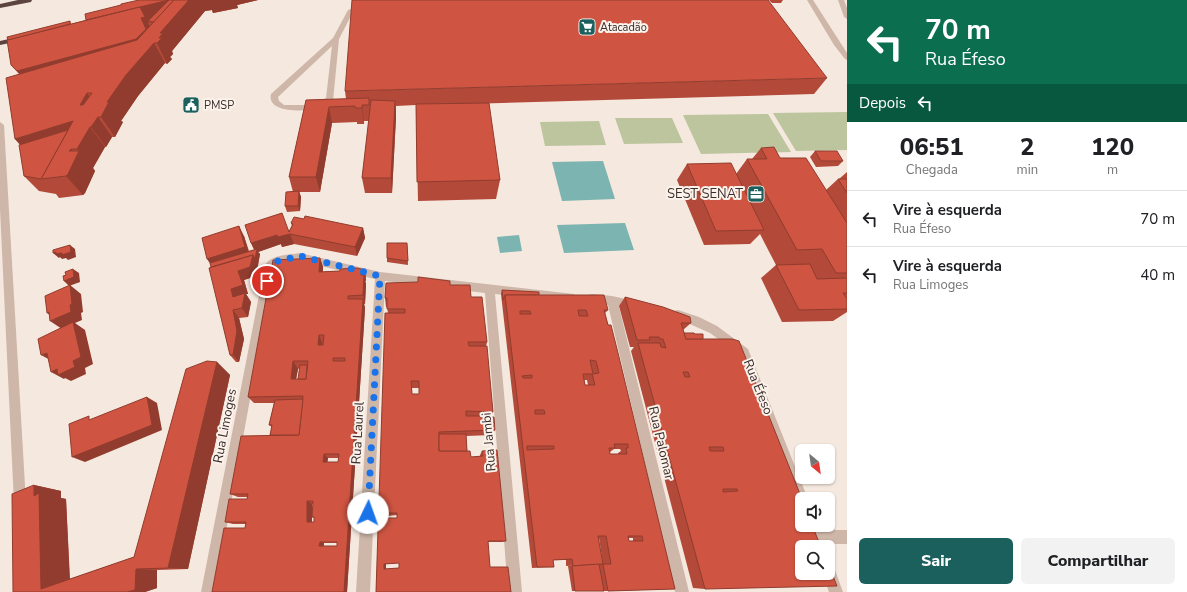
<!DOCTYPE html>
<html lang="pt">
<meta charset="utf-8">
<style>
body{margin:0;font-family:"Nunito Sans",sans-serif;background:#f2f2f2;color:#202124;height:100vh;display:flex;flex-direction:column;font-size:15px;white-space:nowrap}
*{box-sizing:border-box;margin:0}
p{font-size:13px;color:#757577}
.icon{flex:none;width:22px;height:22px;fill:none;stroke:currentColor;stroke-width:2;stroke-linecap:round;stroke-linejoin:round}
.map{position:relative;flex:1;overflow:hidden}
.panel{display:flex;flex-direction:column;background:#fff;width:340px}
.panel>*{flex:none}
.top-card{background:#0b6e4f;color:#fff;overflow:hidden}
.needle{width:26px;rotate:151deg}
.tools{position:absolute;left:795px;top:444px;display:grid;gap:8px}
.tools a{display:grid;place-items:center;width:40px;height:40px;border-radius:6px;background:#fff;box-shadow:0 1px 3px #0004;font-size:20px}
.pin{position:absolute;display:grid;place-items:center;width:34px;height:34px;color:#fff;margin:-17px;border:2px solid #fff;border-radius:50%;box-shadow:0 1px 4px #0007}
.me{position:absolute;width:44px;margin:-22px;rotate:3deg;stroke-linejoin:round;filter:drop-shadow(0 0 3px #0008)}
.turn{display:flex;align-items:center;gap:14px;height:84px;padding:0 12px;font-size:18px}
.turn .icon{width:52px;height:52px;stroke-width:2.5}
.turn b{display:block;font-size:28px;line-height:34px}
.then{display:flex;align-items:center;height:38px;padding:0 12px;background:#0003;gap:8px;font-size:15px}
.eta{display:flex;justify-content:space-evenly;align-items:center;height:68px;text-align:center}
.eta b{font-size:24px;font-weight:800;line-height:28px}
.button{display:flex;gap:8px;margin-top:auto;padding:8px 12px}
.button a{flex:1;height:46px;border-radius:6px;background:#1b605d;color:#fff;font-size:16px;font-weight:800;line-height:46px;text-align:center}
.button a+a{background:#f2f2f2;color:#202124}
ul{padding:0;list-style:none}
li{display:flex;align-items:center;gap:12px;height:56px;padding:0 12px;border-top:1px solid #e0e0e0}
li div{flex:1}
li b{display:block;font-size:15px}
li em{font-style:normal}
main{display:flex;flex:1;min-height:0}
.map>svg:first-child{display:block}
.green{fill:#bcc59d}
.water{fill:#7bb4b0}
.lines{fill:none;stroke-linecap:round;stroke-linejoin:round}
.minor{fill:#ceb6a9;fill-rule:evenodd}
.highway{fill:#5c4540;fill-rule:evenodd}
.wall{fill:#b24939;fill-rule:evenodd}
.shaded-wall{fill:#913c2e;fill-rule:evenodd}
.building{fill:#cf5542;stroke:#913c2e;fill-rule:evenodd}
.route{stroke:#1a73e8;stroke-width:7;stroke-dasharray:0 12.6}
.labels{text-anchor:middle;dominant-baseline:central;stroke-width:4;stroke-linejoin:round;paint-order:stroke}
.far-poi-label{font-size:11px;fill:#3b2d29;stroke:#fbf2ec;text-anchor:start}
.poi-label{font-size:13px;fill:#3b2d29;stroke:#fbf2ec;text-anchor:end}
.street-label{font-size:13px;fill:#3b2d29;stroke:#fbf2ec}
</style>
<main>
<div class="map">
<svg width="847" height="592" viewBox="0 0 847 592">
<rect width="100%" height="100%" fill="#f5e8de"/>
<g class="green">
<polygon points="847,112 847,150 796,151 773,113"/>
<polygon points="768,114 791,152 701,154 683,115"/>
<polygon points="672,118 683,143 624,144 615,118"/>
<polygon points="599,121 606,145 545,146 540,122"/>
</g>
<g class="water">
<polygon points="603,161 615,199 562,201 552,162"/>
<polygon points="625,223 634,250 564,253 557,225"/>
<polygon points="519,235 522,251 500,253 497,237"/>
</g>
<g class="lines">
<g class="minor">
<polygon points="807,0 813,0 847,53 847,60 845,59 834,45"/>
<polygon points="838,0 844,0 847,8 847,19 844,17"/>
<path d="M360 5 365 6 353 12 339 39 333 101C329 104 327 106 322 108 311 111 266 115 271 94L333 38 348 10ZM332 46 326 98 315 105H284L279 101 278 97Z"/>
<polygon points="0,122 4,125 26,503 24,507 20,509 16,507 14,503 0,209"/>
<path d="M300 253 380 272 574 294 575 297 574 300 570 301 495 294 522 592H508L485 293 385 281 370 592H356L375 279 300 261 280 264 274 267 215 592H201L265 265C272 254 289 255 300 253Z"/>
<polygon points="592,294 612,296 635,301 639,302 640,305 639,308 635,309 619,307 689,592 675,592 608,305 588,301 587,298 588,295"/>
<polygon points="678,310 699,317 717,326 748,349 808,499 802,499 802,506 798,504 796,500 740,355 710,333 674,317 673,314 674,311"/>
<polygon points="816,530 847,530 847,544 816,544 811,542 809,537 811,532"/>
<polygon points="828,563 833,565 843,592 829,592 822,573 828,573"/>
</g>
<g class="highway">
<polygon points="18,0 32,0 31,2 0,8 0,4"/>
<polygon points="22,36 26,38 25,40 0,45 0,41"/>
</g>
</g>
<g class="wall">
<polygon points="139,0 258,0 237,5 238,8 213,13 212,10 205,11 172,51 173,54 170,57 172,59 167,64 165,63 138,96 121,121 123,122 115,137 112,137 106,147 105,147 93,168 95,171 85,193 83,195 59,198 56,194 39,191 24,176 20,145 15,139 19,74 11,65 70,21 71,24 86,20 121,5"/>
<polygon points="769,0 783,0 781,3 772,3"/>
<polygon points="827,78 814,94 468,104 500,180 496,199 418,201 416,105 396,106 396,117 392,193 365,193 362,178 369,121 364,121 364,124 357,124 357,122 332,123 320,192 299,192 301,197 300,211 287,212 285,206 293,192 289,177 306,100 346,99 345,91"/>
<polygon points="761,148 780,158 826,190 838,179 839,179 847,172 847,312 833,321 782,322 761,278 776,265 760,234 750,244 704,245 677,180 687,164 736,174 747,159 752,159"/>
<polygon points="815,151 843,161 838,166 816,167 810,157"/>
<polygon points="304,219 363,228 365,238 357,256 294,244 282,247 281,244 258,252 260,254 256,276 244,280 248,294 246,294 251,302 248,317 239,318 244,339 239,362 236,362 230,355 211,267 244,236 249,251 254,250 251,243 289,231 292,226 291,223"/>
<polygon points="407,243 408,265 387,262 387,258"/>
<path d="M320 258 323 267V272L365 270 366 279V281H365L366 284 365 304H364L365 308 347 592H212L245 528 246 524H233L225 522 247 499V497H238L230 494 270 435 272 427 269 425 274 403H254L248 397ZM300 368 298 379H296L298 369ZM328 458H339L338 462H327ZM312 504H313L312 517 314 518V522H312ZM324 543H337V546H324Z"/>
<path d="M450 285 471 297 487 342 486 346 493 412 491 417H481L495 430 492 435 466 436 467 451 471 457 480 456V455L482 451 506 541 502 542H488L376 592 388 313 387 307H386L385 298ZM412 388H419V394H412ZM397 515V518H387V516ZM399 563V568L386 569V564Z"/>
<path d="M502 290 539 295 608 310 605 313 675 589 608 591H572L568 566 596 565 566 566V560H553L554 567 532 568 501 294ZM584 380H587L588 385H585ZM614 449H620L621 451 618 453V454H610V452ZM598 538H599L603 564ZM628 538H633V541H629Z"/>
<polygon points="625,297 691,323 683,330 684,333 695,334 703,339 802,499 705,589 693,588 631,351 634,347 630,347 619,306"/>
<polygon points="217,362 230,375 188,569 157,570 157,588 145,592 13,592 34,485 61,491 61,498 66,499 70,579 134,557"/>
</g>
<g class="shaded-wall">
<polygon points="169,0 258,0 237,5 238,8 213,13 212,10 205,11 172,51 173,54 170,57 172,59 167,64 157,43 160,33 160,22 148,21 149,23 148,23 155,37 154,43 165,63 138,96 121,121 123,122 115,137 101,117 107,102 126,75 34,91 17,71 86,20"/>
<polygon points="87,93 101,113 98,117 112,137 106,147 91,127 80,105"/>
<polygon points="395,101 396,117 392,193 391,178"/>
<polygon points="362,105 364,121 364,124 362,108"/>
<polygon points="329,107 332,123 320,192 316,177"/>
<path d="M73 121 90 127 105 147 93 168 95 171 85 193 83 195 66 176 34 159 15 139ZM71 149H77L79 151 77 156Z"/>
<polygon points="299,191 301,197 300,211 298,206"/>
<polygon points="239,226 244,236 250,257 213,268 207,259"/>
<polygon points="363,228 365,238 357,256 355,247"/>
<polygon points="290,234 294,244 282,247 281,244 258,252 260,254 256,276 244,280 248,294 246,294 251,302 248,317 242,308 233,297 231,289 238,271 253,255 256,252 251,243 277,235"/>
<polygon points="70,245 75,249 76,257 68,260 66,258 62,259 60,257 59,258 53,253 56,252"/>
<polygon points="320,258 323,267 322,281 319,272"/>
<polygon points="73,269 79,273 80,282 69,286 64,281"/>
<polygon points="365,270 366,279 366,281 364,272"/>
<polygon points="364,275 366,284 365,304 363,295"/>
<polygon points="70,285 81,294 83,312 81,313 82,320 75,323 85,330 93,364 85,368 86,374 71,381 65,378 64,379 51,372 62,329 50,321 55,319 47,313"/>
<polygon points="363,299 365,308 347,592 344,592"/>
<polygon points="233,310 239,318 244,339 239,362 233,355"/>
<polygon points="319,335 322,343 321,352 318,345"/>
<polygon points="47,353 54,362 41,355"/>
<polygon points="293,361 298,369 295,385 291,379"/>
<polygon points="217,362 230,375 188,569 168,568"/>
<polygon points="147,397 157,403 162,430 85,462 72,457"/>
<polygon points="324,454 328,458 327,466 323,462"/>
<polygon points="34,485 61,491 61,498 66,499 70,587 41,589 34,496"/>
<polygon points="307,501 312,504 312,524 307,522"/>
<polygon points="320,542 324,543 323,547 319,546"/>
<rect x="384" y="564" width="2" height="5"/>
<polygon points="136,569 157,570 157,588 145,592 127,592"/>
</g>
<g class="building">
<polygon points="139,0 174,0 154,22 148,21 169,0 86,20 85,14 121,5 121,4"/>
<path d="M174 0H189L160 33H163L159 38H162L157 43H154L126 75 107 102H109L101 117H98L91 127H90L77 149H71L69 151H79L68 174 66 176 41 179 73 121 15 139 6 78 137 40ZM87 93H92L83 105H80Z"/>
<polygon points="352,0 768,0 827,78 345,91"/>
<polygon points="140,7 145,17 141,18 146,29 136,39 17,71 11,65 7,40"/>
<polygon points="70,21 70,24 8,40 7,37"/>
<polygon points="369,98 369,105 362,105 362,108 355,108 355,106 329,107 316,177 289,177 306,100"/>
<polygon points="371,100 395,101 391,178 362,178"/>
<polygon points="489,103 500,180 417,182 416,104"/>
<polygon points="68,130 41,179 24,176 19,145"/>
<polygon points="774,147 780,158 806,158 847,223 847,273 836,273 822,249 797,250 747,159 767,159 761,148"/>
<polygon points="815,151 837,151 843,161 821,161"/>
<polygon points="731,163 764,230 716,231 687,164"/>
<polygon points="838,179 847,179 847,193"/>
<polygon points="299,191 298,206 285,206 286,192"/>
<polygon points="282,213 289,232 293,224 291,223 294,217 304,219 305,216 363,228 355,247 290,234 278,237 277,235 251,243 245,225"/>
<polygon points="239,226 245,247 207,259 202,238"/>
<polygon points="387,243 407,243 408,261 387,258"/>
<polygon points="70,245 71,252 62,255 62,253 56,254 56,252 53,253 53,250"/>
<polygon points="257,249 255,259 253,255 211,267 210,263"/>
<polygon points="253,255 250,267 238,271 243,285 231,289 233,297 245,293 242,308 233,310 237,331 233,355 230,355 209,268"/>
<path d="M320 258 319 272 340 271V269L357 268 365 270 364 272H361V275H364L363 295 348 296V299H363L344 592H212L224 528H245L246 522H225L229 499H247L248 494H230L241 436 299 435 303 396 248 397 273 260ZM319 335H324L323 345H318ZM333 358H345V361H333ZM293 361H308L306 379H291ZM324 454H339L338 462H323ZM307 501H313L312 517H314V522H307ZM320 542H337V546H319Z"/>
<polygon points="810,264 817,279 847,278 847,293 843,293 847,299 847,309 799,310 776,265"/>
<polygon points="73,269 74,277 64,281 63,276 66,275 65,272"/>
<path d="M418 277 450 281V285H470L471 297H482L487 342H468L469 346H487L493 412 466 411V416H481V418L494 417 495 430 439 432V451H470L471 457 483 456 482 451 497 450 506 541H488L490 567H508L511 592H376L385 313H405V309H387V298H385L386 283 418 282ZM411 381H419V394H412ZM385 513H397V518H385ZM399 563V568L384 569V564Z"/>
<polygon points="70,285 72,304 70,305 71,312 50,321 49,312 47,313 45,296"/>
<polygon points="502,290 539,292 539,295 505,295 503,300"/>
<path d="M505 295H604L608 310H604L608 325H611L619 357 675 589 608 591 603 564 573 566 572 559 553 560 554 567H537ZM578 310H586L588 316H579ZM520 311H530L531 314H520ZM590 360 596 361 599 373 593 374ZM583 374H592L595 385H585ZM532 375V378H523L522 376ZM535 410H544L545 414H535ZM614 444H628V448H626L627 454H610L609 448H615ZM527 446H554V449L527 450ZM598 536H606L611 564H603ZM628 536H642L643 541H629Z"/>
<path d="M625 297 663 307 690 317 691 323H681L686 339H732L739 341 802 499V525H812L821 547H802V573H828V564L837 586 705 589 638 343H660L661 347 666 348 663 339H660L659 337H649L650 340H637ZM683 372H688L690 377H685ZM709 447H723L724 451H710ZM723 489H737L738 491 723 492Z"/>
<polygon points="73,322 81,357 73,361 75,367 58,375 57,369 51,372 47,353 41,355 38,339"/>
<polygon points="684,333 694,333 695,334 703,334 703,339 686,339"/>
<polygon points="207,361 217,362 168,568 136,569 135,590 127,592 13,592 12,494 34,485 34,496 39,493 41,589 134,557 186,369"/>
<polygon points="300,365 307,365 306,379 298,379"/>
<polygon points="147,397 152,425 72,457 69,424 89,416 89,420"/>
<polygon points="303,399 299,435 270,435 272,425 269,425 275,400"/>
<polygon points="439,434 466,434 467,451 439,451"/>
<polygon points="599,564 604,591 575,591 572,566"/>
</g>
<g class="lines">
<polyline class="route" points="267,281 270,265 274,262 300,256 380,276 368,513"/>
</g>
<defs>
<g id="supermarket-square" transform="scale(0.9)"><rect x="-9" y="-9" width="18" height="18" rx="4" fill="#1b605d" stroke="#fbf2ec"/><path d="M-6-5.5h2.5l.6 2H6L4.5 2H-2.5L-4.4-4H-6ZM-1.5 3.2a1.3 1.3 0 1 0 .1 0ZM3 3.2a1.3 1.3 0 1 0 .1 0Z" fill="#fff"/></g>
<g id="civic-square" transform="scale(0.9)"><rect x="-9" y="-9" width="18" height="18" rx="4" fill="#1b605d" stroke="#fbf2ec"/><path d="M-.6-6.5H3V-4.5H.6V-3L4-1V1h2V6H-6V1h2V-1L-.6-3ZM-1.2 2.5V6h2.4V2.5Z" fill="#fff"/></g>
<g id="office-square" transform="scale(0.9)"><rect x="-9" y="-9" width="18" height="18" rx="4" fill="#1b605d" stroke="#fbf2ec"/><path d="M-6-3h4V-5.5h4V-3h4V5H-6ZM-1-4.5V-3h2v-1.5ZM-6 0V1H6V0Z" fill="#fff"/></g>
</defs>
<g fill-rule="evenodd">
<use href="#supermarket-square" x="587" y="27"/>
<use href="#civic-square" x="191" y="105"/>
<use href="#office-square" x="756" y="194"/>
</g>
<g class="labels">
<g class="far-poi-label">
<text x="600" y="27">Atacadão</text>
<text x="204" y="105">PMSP</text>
</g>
<g class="poi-label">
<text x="743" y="194">SEST SENAT</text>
</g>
<g class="street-label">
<text transform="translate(758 387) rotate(68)">Rua Éfeso</text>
<text transform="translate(225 426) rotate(-79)">Rua Limoges</text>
<text transform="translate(358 433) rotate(-87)">Rua Laurel</text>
<text transform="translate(489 442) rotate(-95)">Rua Jambi</text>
<text transform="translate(661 443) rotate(77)">Rua Palomar</text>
</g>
</g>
</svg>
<div class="tools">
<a><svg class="needle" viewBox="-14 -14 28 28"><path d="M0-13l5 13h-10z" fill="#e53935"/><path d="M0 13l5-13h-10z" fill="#757577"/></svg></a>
<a><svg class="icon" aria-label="sound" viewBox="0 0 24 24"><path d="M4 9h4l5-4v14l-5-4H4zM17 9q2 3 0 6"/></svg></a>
<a><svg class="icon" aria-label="search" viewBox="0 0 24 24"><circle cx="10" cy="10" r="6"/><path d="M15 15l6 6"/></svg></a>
</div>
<div class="pin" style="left:267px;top:281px;background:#d93025"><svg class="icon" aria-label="arrive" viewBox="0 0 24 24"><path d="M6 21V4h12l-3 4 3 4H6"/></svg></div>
<svg class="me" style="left:368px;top:513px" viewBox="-20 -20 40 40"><circle r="19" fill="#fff"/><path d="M0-13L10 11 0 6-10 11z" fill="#1a73e8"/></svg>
</div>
<section class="panel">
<div class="top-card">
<div class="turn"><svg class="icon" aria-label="left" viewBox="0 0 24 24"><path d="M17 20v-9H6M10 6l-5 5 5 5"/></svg><div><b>70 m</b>Rua Éfeso</div></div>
<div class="then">Depois<svg class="icon" aria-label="left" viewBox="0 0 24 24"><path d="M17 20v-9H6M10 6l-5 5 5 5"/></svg></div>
</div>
<div class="eta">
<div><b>06:51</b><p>Chegada</p></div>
<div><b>2</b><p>min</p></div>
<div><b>120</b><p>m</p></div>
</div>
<ul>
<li><svg class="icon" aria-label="left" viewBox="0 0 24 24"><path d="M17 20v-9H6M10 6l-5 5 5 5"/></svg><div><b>Vire à esquerda</b><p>Rua Éfeso</p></div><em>70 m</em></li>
<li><svg class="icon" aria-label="left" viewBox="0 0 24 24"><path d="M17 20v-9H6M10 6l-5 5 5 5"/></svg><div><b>Vire à esquerda</b><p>Rua Limoges</p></div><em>40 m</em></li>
</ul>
<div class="button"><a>Sair</a><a>Compartilhar</a></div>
</section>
</main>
